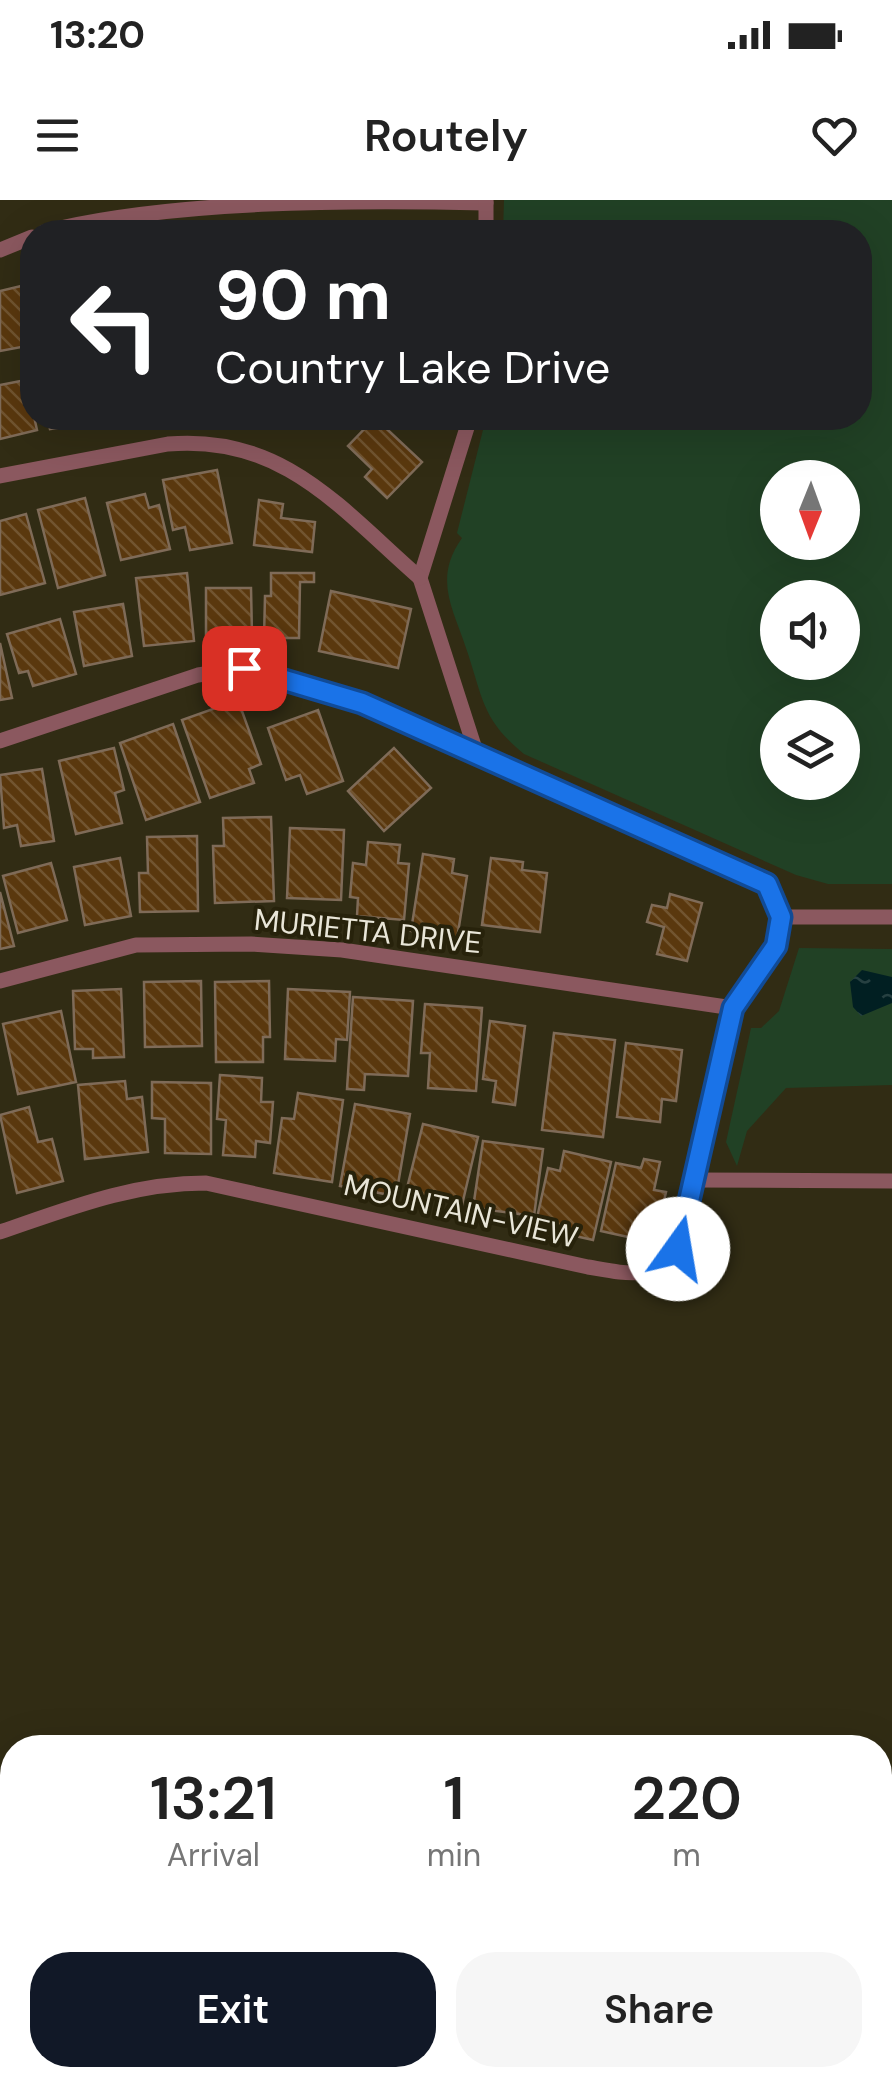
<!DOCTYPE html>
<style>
body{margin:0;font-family:"DM Sans",sans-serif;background:#f6f6f6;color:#222;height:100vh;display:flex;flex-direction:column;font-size:38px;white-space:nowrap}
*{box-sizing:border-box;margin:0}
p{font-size:32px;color:#767676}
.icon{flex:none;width:55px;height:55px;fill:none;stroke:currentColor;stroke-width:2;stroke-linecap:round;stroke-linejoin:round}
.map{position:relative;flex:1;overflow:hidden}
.details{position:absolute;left:0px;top:1535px;width:892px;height:352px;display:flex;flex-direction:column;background:#fff;border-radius:40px 40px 0 0;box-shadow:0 10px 40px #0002}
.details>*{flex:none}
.banner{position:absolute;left:20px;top:20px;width:852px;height:210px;border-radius:40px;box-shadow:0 10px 40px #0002;background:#202124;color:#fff;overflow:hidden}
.needle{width:65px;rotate:181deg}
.controls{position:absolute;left:760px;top:260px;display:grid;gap:20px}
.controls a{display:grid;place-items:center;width:100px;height:100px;border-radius:50%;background:#fff;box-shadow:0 10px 40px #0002;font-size:50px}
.pin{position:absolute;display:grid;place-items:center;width:85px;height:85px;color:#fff;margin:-42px;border-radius:20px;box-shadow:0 5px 15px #0006}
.me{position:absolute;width:110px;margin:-55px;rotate:13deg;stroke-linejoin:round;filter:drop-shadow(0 0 8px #0008)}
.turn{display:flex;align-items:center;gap:35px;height:210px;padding:0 30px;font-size:45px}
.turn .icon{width:130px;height:130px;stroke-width:2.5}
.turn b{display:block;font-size:70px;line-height:85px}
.eta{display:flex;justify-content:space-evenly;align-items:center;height:170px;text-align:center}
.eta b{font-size:60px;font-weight:600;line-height:70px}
.action{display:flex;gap:20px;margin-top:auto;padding:20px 30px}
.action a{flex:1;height:115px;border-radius:40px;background:#111827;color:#fff;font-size:40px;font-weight:600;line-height:115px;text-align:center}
.action a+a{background:#f6f6f6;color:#222}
.status{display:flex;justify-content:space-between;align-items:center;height:70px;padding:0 50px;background:#fff;direction:ltr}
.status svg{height:28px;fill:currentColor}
header{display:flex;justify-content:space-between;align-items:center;height:130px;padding:0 30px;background:#fff;font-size:45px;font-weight:600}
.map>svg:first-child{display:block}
.green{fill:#214125;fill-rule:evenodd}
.park{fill:url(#park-crowns)}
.water{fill:url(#water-ripples)}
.building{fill:url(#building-back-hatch);stroke:#7f6b58;stroke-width:2.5}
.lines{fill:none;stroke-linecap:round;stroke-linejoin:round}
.lane{stroke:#8b585f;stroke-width:15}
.route-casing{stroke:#114b97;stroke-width:25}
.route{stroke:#1a73e8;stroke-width:18}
.labels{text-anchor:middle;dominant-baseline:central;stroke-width:8;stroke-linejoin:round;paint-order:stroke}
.street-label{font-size:30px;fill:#e9e6d8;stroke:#27220b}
</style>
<div class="status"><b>13:20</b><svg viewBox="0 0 49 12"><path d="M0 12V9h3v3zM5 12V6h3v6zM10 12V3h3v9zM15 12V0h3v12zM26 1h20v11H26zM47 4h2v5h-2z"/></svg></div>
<header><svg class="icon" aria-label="menu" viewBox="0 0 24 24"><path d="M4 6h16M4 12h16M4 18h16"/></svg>Routely<svg class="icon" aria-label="heart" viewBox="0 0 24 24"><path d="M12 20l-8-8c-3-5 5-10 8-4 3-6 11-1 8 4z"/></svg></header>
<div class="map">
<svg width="892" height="1886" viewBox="0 0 892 1886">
<defs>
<pattern id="park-crowns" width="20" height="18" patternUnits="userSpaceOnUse" patternTransform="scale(2.5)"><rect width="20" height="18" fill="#214125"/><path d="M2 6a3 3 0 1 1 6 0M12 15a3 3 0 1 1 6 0" fill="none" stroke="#415c44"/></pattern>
<pattern id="water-ripples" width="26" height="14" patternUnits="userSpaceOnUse" patternTransform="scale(2.5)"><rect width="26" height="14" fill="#011f22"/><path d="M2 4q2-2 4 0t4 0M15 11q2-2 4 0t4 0" fill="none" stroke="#264041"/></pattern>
<pattern id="building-back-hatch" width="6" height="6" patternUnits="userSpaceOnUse" patternTransform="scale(2.5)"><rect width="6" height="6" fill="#5a380e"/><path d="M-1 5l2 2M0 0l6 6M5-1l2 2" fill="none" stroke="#725530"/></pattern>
</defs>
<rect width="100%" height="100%" fill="#312c14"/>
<g class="green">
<path d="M504 0H892V684H828L796 675 524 554C481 519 483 497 466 448 453 408 433 379 462 338L457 333 486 218H860V32H503ZM778 278H842V342H778ZM778 398H842V462H778ZM778 518H842V582H778Z"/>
<polygon points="799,748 892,749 892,885 786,888 747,931 737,966 726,942 751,828 761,828 779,811"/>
</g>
<polygon class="park" points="0,1790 12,1790 12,1875 880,1875 880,1822 892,1822 892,1886 0,1886"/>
<polygon class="water" points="862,770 892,777 892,803 861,816 853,807 850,782"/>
<g class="building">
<polygon points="21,86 25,106 32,104 32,145 0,151 0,91"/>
<polygon points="26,180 37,230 0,239 0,185"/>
<polygon points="48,218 104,218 104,221 50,229"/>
<polygon points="375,218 422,262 387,298 365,277 372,269 348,246"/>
<polygon points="217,270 232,343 190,350 185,327 173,330 163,280"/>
<polygon points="145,294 149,308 159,305 170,349 121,360 107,303"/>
<polygon points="85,298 105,375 58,388 38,310"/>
<polygon points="259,300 283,304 281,318 315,322 312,352 254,345"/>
<polygon points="26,314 45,383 0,395 0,321"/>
<polygon points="187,373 194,441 144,446 136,378"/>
<polygon points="271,373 314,373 314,382 300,382 299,438 264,438 265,396 271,396"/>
<polygon points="206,388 251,388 252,435 206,436"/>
<polygon points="331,391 411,409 398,468 319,451"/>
<polygon points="123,404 132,456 84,466 74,412"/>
<polygon points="60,419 76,474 33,486 28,471 19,473 7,434"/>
<polygon points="0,443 12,498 0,500"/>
<polygon points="238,500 261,564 249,569 254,583 210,598 182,520"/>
<polygon points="318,510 343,581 307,594 300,575 286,580 268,528"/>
<polygon points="173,524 200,602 146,620 120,543"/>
<polygon points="114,548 124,590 115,593 122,623 76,634 59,561"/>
<polygon points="394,548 431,588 384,631 348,591"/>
<polygon points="42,569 54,641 21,646 17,625 4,628 0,575"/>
<polygon points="271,617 274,701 215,703 213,646 224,646 223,618"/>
<polygon points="290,628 344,630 341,700 287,698"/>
<polygon points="197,636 198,711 140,712 139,673 148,673 147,637"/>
<polygon points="368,642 400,645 398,663 409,664 404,720 357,716 358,698 350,697 353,663 366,665"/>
<polygon points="423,654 454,659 452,673 467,676 457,739 411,731"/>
<polygon points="120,658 131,716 85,725 74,667"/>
<polygon points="491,658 523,662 522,670 547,673 540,732 482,725"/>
<polygon points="51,663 67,720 18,733 3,676"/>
<polygon points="0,692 14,746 0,749"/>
<polygon points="670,694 702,703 687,761 657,754 664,727 647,722 652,705 667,708"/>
<polygon points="201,781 202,846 145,847 144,782"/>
<polygon points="269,781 270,837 263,837 263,862 216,862 215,782"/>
<polygon points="121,789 124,857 93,858 93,849 75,849 73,791"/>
<polygon points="288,789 350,792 347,840 336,839 335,861 285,859"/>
<polygon points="353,797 413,801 408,876 365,874 364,890 347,889"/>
<polygon points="425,804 482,808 476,891 428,888 430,853 421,853"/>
<polygon points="61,811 76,882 18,894 3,824"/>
<polygon points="490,821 525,826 515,905 493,902 496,881 483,879"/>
<polygon points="554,833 615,840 603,937 542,930"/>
<polygon points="626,843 682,850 676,901 662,899 660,922 617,917"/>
<polygon points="220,875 262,878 261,902 273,902 270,943 256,941 255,957 223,955 226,920 217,919"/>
<polygon points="125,881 127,899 142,897 148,952 85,959 78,885"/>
<polygon points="152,882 211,883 211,954 165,953 165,919 152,918"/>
<polygon points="298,893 343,900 332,982 274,973 282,918 294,919"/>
<polygon points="355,904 410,914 396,996 340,986"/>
<polygon points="29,907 38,942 52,939 63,981 17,993 0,915"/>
<polygon points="423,924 478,937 462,1005 406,992"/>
<polygon points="483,941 543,949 534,1016 473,1008"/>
<polygon points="564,951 611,962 593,1040 535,1027 548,968 560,971"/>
<polygon points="644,959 660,962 654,990 666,992 655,1043 601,1031 616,963 641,968"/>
</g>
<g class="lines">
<g class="lane">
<path d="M44 32C170 0 351 0 486 3"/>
<polyline points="486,32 486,0"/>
<polyline points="0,50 32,37"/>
<polyline points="470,218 420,378 477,555"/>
<path d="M0 276 168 244C283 234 341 309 420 378"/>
<polyline points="0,541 198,475 244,468 361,503 767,684 781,717 892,717"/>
<polyline points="0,781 136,745 251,744 342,750 733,808"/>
<polyline points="694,980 892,981"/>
<path d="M0 1032C70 1008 132 983 206 983L588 1067C623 1073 656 1082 678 1049L733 808 776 745 781 717"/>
</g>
</g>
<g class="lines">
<g class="route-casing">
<polyline id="route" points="244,468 362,503 767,684 781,717 776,746 733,808 678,1049"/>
</g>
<use href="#route" class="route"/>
</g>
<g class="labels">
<g class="street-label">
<text transform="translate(368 731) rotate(6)">MURIETTA DRIVE</text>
<text transform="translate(461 1011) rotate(13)">MOUNTAIN-VIEW</text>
</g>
</g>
</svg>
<div class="controls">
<a><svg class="needle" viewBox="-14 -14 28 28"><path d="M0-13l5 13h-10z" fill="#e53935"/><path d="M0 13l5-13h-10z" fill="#767676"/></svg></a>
<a><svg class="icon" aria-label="sound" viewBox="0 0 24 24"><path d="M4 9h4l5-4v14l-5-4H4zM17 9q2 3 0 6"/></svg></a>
<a><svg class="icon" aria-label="layers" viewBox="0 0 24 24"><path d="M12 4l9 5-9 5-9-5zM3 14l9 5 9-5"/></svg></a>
</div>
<div class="pin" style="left:244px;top:468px;background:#d93025"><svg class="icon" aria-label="arrive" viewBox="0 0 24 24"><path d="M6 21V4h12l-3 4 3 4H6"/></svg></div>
<svg class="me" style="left:678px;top:1049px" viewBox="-20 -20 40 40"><circle r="19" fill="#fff"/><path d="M0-13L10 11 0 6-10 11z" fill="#1a73e8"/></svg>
<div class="banner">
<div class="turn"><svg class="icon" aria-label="left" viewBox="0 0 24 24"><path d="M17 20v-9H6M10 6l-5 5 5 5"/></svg><div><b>90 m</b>Country Lake Drive</div></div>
</div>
<section class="details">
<div class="eta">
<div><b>13:21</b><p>Arrival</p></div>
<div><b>1</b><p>min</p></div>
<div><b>220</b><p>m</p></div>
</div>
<div class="action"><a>Exit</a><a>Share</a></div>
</section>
</div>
